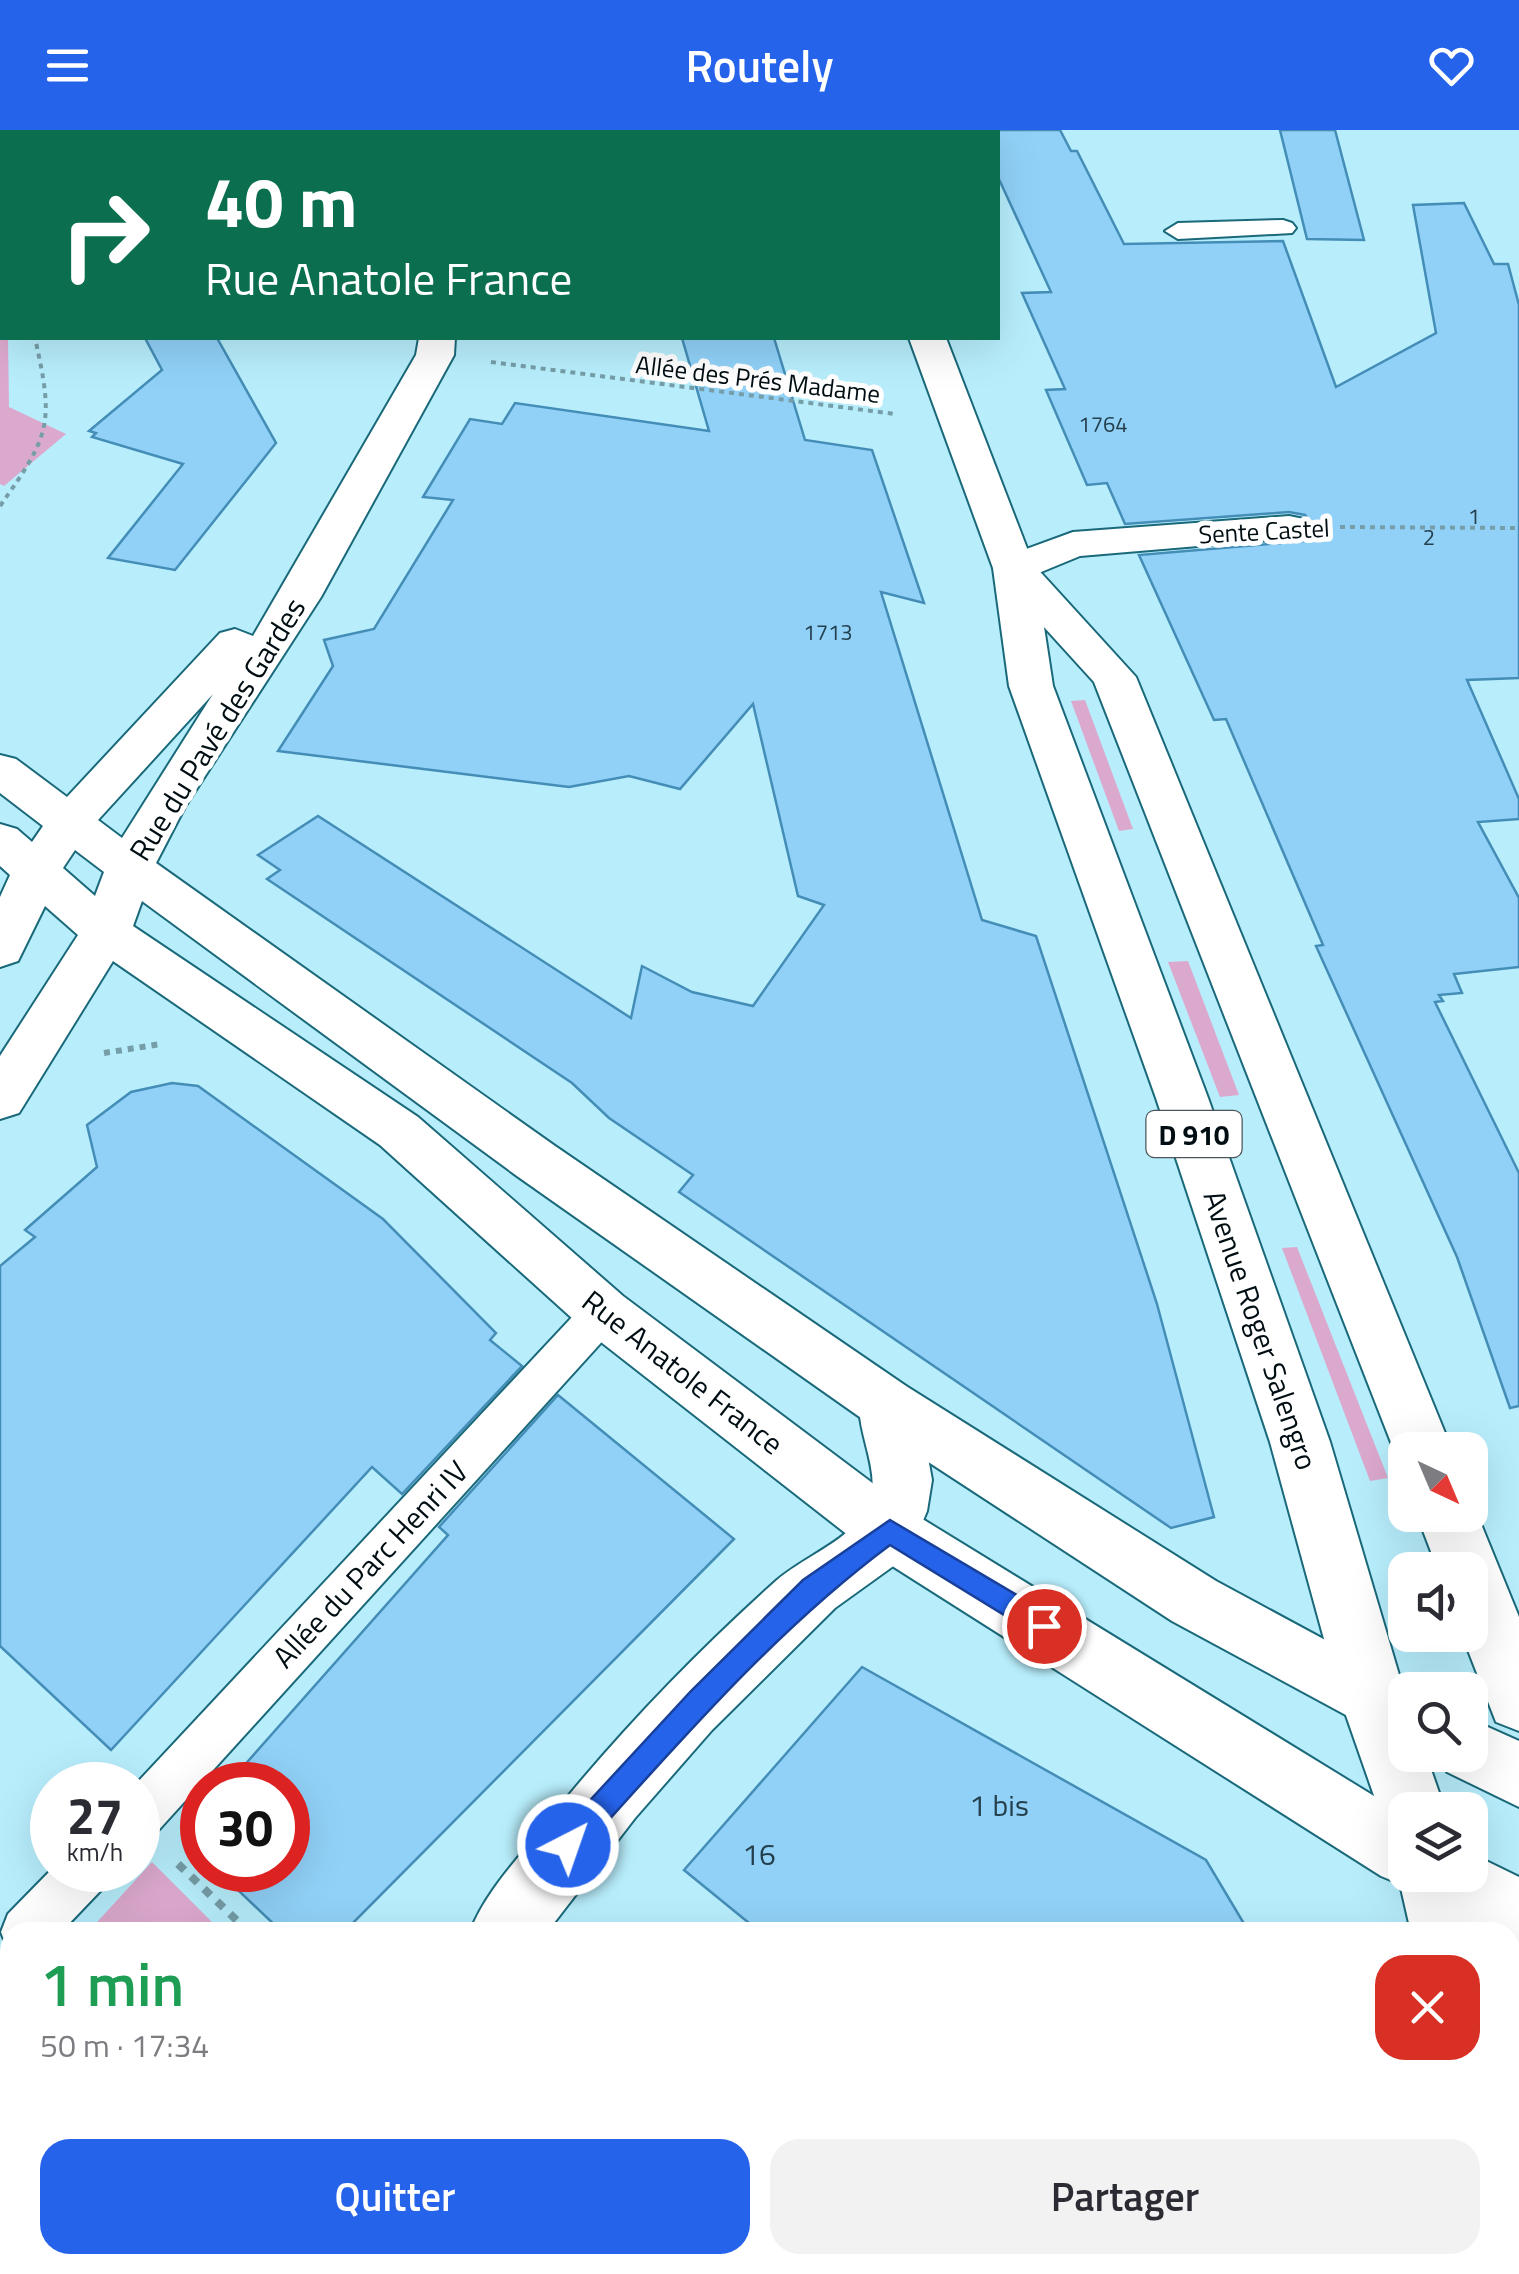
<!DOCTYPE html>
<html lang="fr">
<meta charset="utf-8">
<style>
body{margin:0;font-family:"Titillium Web",sans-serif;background:#f2f2f3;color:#2b2b33;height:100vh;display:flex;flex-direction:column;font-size:38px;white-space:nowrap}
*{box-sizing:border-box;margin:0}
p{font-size:32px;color:#7c7c81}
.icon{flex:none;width:55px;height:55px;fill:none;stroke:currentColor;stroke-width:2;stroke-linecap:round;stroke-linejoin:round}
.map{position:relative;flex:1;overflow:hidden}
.side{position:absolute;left:0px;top:1792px;width:1520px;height:352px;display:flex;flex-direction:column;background:#fff;border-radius:30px 30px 0 0;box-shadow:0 10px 40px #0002}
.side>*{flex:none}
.banner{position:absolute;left:0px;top:0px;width:1000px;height:210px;box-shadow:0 10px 40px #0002;background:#0b6e4f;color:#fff;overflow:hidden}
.needle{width:65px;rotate:136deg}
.controls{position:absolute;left:1388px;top:1302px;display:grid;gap:20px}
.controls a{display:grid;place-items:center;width:100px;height:100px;border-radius:20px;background:#fff;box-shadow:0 10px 40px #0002;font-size:50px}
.speed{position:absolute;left:30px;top:1632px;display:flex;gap:20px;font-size:50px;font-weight:700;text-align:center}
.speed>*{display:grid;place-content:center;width:130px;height:130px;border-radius:50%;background:#fff;box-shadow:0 10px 40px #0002;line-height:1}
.speed small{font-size:25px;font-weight:400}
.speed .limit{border:15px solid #d22;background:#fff;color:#111}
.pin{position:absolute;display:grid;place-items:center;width:85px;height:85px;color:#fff;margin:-42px;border:5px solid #fff;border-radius:50%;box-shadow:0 2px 10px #0007}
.me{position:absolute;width:110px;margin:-55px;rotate:41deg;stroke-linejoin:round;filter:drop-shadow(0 0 8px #0008)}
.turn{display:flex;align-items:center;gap:35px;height:210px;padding:0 40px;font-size:45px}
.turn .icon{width:130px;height:130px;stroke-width:2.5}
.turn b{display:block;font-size:70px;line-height:85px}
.round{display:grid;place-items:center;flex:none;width:105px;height:105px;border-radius:30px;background:#f2f2f3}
.headline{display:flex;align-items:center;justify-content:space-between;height:170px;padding:0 40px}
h1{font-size:60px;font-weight:600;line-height:75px;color:#1e9e55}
.action{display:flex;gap:20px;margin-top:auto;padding:20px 40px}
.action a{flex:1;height:115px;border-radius:30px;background:#2563eb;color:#fff;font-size:40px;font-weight:600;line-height:115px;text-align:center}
.action a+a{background:#f2f2f3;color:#2b2b33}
header{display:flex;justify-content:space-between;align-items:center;height:130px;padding:0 40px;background:#2563eb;color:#fff;font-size:45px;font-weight:600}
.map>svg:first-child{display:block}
.green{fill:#dca9ce}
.building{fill:#91d1f8;stroke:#448db7;stroke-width:2.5}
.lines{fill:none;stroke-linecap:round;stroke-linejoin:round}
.service-casing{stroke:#1a697a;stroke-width:4}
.minor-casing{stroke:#1a697a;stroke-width:4}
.secondary-casing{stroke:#1a697a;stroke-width:4}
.primary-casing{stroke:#1a697a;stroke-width:4}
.path-far2{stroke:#769ea8;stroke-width:4;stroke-dasharray:5 5;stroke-linecap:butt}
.path-far1{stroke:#769ea8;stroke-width:6;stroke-dasharray:6 6;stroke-linecap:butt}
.path{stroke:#769ea8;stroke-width:8;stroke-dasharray:9 9;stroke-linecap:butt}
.service{fill:#fff;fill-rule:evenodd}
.minor{fill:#fff;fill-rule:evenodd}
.secondary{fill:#fff;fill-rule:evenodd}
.primary{fill:#fff;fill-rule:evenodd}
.route{fill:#2563eb;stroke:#184099;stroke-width:2.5}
.labels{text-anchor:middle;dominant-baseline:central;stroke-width:10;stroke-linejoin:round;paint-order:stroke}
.far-number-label{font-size:22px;fill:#243f4c}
.far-street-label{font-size:25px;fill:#000e13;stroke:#fff}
.shield{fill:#fff;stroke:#4c565a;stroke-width:2.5}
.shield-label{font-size:28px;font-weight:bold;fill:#000e13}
.street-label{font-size:30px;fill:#000e13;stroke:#fff}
.near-number-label{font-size:30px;fill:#243f4c}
</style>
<header><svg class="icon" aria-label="menu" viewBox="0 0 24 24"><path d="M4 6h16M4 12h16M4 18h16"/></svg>Routely<svg class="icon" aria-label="heart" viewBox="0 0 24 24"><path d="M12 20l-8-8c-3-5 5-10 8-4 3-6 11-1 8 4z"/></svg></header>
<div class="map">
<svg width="1519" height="2144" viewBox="0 0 1519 2144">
<rect width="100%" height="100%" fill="#b8eefc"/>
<g class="green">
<polygon points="0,178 2,208 8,208 9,277 66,304 4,356 0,354"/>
<polygon points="1085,570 1133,699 1119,701 1071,571"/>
<polygon points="1188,831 1239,965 1220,967 1168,832"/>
<polygon points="1297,1117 1388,1348 1370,1351 1282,1118"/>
<polygon points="152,1732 222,1802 88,1802"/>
</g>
<g class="building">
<polygon points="975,0 1060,0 1071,21 1077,21 1124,114 1283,111 1336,257 1436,203 1413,75 1464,73 1494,134 1508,134 1519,175 1519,548 1467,550 1519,669 1519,689 1478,692 1519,768 1519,837 1454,844 1462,863 1439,865 1443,871 1435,872 1519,1043 1519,1276 1510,1278 1457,1127 1316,816 1323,815 1226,589 1214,590 1139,425 1304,411 1313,396 1305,385 1289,382 1125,394 1107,353 1087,355 1046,260 1065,259 1022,163 1051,162 998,47 998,2"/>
<polygon points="1280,0 1335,0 1364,110 1307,109"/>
<polygon points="145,208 217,208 276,313 175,440 108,428 183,334 92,307 96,303 89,301 162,240"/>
<polygon points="682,208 774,208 805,310 872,320 924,473 881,462 982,790 1036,806 1157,1174 1214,1387 1171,1398 679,1062 693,1045 609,988 572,953 267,749 280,740 258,725 318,686 631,888 642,836 692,862 753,876 824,775 798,766 753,574 680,659 629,646 569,657 278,621 333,536 324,510 374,499 453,370 423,367 470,289 502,294 515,273 709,301"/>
<polygon points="172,953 198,956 383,1089 496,1203 490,1210 522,1236 402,1364 372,1337 111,1620 0,1516 0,1136 35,1107 25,1100 97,1037 87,995 131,962"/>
<polygon points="558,1265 734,1409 344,1802 282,1802 217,1740 288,1740 288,1655 227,1655 448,1405 439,1397"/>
<polygon points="862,1537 1206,1730 1249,1802 760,1802 684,1740"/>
</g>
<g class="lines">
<g class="service-casing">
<g id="service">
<polygon points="1283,90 1292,93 1296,98 1292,103 1178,109 1165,101 1178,93"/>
<polygon points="603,1165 618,1170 624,1182 618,1194 155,1704 138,1710 135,1655 588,1170"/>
<polygon points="52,1739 111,1740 104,1757 61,1802 10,1802 8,1820 1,1802 8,1784"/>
<polygon points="0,1962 10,1966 10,2038 0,2034"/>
<polygon points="10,2063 10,2135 16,2135 0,2142 0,2068"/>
</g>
</g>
<g class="minor-casing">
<g id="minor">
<polygon points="1289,386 1304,389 1310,398 1304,407 1080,426 1029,447 1014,451 999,447 993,438 999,429 1073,402"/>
<path d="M885 1248 906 1256 924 1305 932 1350 927 1381 912 1417 899 1432 835 1478 712 1600 635 1688 547 1802H470C484 1765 513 1734 538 1703 610 1612 691 1527 777 1450 803 1428 842 1413 862 1387 893 1348 845 1294 864 1256Z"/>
<polygon points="319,2135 395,2135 393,2144 315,2144"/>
</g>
</g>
<g class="secondary-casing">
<g id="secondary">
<polygon points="391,0 424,0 425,2 392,2"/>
<path d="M419 208H455L454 225 321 467 185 677 156 733 555 1016 906 1256 1216 1451 1418 1560H1405V1617L1172 1491 864 1290 517 1046 142 771 133 796 418 987 623 1166 911 1382 1405 1685V1745H1470V1723L1519 1747V1817L1510 1814V1802C1478 1802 1425 1784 1412 1753L1405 1756 1381 1746 867 1420 583 1198 380 1015 113 831 19 983 0 989V926L78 805 45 776 18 831 0 837V767L10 745 0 736V694L17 699 32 712 43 696 0 663V625L16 629 67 667 220 503 235 499 253 506 416 225ZM213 564 122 708 98 690ZM75 720 104 742 95 766 63 738Z"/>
<polygon points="1470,1589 1519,1611 1519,1677 1447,1642 1439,1625 1470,1625"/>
</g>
</g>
<g class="primary-casing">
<g id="primary">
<polygon points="837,0 869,0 870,2 838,2"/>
<polygon points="909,208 946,208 1033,434 1136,547 1452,1320 1405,1320 1405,1340 1401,1338 1094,552 1044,497 1053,556 1208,968 1330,1312 1405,1565 1405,1625 1426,1625 1445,1680 1405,1680 1405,1710 1387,1703 1341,1571 1270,1312 1156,968 1009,556 993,438"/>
<polygon points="1470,1367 1519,1487 1519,1601 1496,1592 1462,1505 1470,1505 1470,1440 1438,1440 1417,1385 1470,1385"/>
<polygon points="1405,1728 1405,1745 1466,1745 1481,1802 1411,1802 1398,1745"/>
<polygon points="1510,2119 1517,2144 1439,2144 1440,2135 1510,2135"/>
</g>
</g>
<g class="path-far2">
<polyline points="0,41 2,37"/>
<polyline points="0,50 2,62"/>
<polyline points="491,232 895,284"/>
<path d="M0 376C51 304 54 293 35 208"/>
<polyline points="1340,397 1519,398"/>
</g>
<polyline class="path-far1" points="104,923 161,914"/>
<polyline class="path" points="178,1734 249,1802"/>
<use href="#service" class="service"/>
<use href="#minor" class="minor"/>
<use href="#secondary" class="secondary"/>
<use href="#primary" class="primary"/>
</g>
<path class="route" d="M890 1390 1054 1487 1058 1496 1054 1504H1035L890 1415C772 1503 677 1615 578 1724L568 1728 558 1724 554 1715 558 1705 691 1561 803 1450Z"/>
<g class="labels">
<g class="far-number-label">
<text x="1103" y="294">1764</text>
<text x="1474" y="386">1</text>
<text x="1429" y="407">2</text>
<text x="828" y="502">1713</text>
</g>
<g class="far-street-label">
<text transform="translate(758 249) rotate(7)">Allée des Prés Madame</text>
<text transform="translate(1264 401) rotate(-3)">Sente Castel</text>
</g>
<rect class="shield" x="1146.5" y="981" width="95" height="46" rx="8"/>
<g class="shield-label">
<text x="1194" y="1004">D 910</text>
</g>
<g class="street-label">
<text transform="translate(217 599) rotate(-58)">Rue du Pavé des Gardes</text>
<text transform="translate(1261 1200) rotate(71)">Avenue Roger Salengro</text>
<text transform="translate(683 1242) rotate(38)">Rue Anatole France</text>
<text transform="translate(370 1434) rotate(-47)">Allée du Parc Henri IV</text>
</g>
<g class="near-number-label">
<text x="999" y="1675">1 bis</text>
<text x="759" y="1724">16</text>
</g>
</g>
</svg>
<div class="controls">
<a><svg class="needle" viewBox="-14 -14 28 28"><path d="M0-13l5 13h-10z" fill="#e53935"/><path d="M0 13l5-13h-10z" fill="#7c7c81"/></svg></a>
<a><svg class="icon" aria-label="sound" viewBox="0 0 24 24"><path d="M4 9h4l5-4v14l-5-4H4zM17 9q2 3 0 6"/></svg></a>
<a><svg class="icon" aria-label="search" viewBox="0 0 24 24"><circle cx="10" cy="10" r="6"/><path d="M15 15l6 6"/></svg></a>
<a><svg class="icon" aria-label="layers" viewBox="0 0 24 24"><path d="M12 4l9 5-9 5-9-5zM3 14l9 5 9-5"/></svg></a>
</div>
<div class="speed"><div>27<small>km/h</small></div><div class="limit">30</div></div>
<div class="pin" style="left:1044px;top:1496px;background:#d93025"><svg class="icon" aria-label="arrive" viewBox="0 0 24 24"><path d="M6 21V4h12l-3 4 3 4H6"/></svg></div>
<svg class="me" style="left:568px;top:1715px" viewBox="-20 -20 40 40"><circle r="17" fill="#2563eb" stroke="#fff" stroke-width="3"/><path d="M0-11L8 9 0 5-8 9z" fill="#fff"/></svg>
<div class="banner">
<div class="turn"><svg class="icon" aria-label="right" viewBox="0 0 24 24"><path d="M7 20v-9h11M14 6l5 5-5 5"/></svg><div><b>40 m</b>Rue Anatole France</div></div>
</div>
<section class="side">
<div class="headline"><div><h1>1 min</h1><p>50 m · 17:34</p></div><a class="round" style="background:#d93025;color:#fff"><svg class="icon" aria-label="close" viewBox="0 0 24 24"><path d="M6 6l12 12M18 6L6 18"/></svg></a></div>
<div class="action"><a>Quitter</a><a>Partager</a></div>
</section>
</div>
